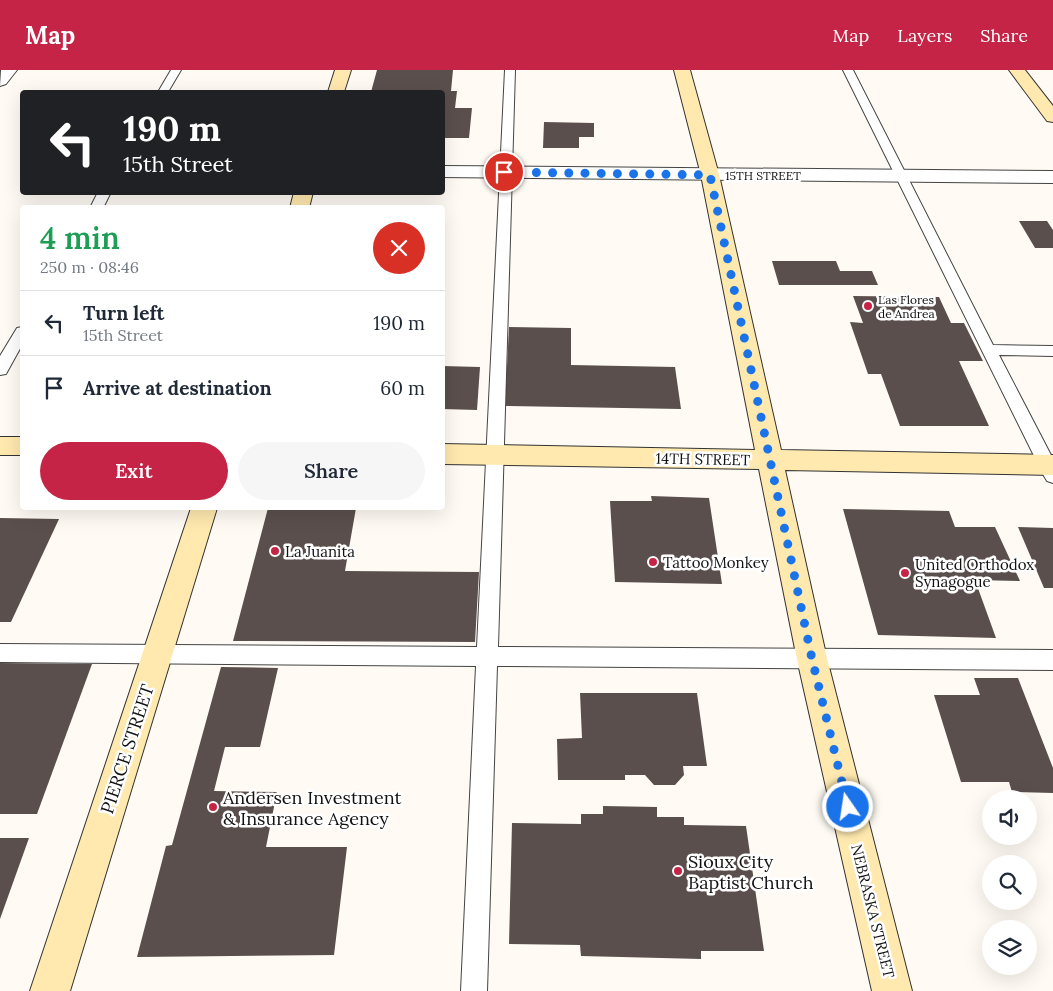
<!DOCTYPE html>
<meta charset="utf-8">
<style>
body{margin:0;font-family:Lora,serif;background:#f6f6f7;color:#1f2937;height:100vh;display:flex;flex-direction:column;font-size:19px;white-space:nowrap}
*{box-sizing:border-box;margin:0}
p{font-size:16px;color:#747a83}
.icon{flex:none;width:28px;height:28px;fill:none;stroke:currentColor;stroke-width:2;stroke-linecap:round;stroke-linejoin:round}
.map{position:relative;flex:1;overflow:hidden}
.drawer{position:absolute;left:20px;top:135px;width:425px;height:305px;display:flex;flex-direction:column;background:#fff;border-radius:5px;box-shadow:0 5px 20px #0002}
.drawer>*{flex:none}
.guide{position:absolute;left:20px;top:20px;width:425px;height:105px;border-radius:5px;box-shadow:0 5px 20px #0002;background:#202124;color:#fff;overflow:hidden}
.controls{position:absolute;left:982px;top:720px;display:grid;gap:10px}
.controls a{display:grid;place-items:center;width:55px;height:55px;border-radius:50%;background:#fff;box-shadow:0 5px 20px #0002;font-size:25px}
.pin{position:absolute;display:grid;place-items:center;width:42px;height:42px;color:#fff;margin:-21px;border:2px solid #fff;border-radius:50%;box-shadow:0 1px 5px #0007}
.me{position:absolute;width:55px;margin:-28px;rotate:347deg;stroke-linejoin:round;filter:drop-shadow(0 0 4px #0008)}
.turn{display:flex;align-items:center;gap:18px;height:105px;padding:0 20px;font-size:22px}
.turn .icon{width:65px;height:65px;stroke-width:2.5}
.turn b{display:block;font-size:35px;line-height:42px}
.round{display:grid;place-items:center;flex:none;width:52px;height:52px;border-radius:26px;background:#f6f6f7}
.summary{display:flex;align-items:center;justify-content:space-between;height:85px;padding:0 20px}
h1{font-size:30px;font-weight:600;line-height:38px;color:#1e9e55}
.cta{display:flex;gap:10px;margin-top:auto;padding:10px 20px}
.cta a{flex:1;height:58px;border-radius:30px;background:#c52446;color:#fff;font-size:20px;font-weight:600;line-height:58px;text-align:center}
.cta a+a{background:#f6f6f7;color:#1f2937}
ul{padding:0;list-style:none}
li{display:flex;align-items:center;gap:15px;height:65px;padding:0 20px;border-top:1px solid #e0e1e3}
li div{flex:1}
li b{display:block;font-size:19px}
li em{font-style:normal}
header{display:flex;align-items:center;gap:30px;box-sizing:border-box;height:70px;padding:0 25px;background:#c52446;color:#fff}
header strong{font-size:24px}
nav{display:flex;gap:28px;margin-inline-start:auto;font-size:18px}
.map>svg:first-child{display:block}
.building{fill:#5a4f4c}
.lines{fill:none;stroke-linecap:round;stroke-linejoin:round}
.lane-casing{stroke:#444;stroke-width:2}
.street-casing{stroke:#444;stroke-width:2}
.secondary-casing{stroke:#333;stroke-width:2}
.lane{fill:#fff;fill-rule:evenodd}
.street{fill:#fff;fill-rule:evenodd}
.secondary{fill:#ffe9af;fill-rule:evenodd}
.route{stroke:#1a73e8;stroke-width:9;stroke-dasharray:0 16.2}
.poi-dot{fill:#c52446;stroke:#fff;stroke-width:2}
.labels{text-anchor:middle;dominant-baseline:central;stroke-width:5;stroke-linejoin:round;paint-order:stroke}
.far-street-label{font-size:12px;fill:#111;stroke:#fff}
.far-poi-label{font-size:12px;fill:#111;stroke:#fff;text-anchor:start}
.street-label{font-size:15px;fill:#111;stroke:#fff}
.poi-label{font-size:15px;fill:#111;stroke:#fff;text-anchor:start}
.near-street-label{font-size:18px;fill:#111;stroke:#fff}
.near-poi-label{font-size:18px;fill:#111;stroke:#fff;text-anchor:start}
</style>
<header>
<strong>Map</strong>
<nav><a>Map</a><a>Layers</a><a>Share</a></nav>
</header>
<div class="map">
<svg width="1053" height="921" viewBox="0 0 1053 921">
<rect width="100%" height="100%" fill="#fffbf4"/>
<g class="building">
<polygon points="377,0 453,0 451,21 457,21 455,38 472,38 469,68 442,68 442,22 371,22"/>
<polygon points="544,52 594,53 594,67 579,67 579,78 543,78"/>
<polygon points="1019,151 1047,151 1053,160 1053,178 1035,178"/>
<polygon points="772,191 836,191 840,201 872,201 878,215 779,215"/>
<polygon points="853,226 939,227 951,253 964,253 983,291 959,291 989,356 900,356 881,304 868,304 850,252 863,253"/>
<polygon points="509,257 571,258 571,295 675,297 681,339 505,336"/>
<polygon points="442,296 480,297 477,340 442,339"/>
<polygon points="651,426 709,428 722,514 615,512 610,431 652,431"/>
<polygon points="268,438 356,438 345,501 479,502 475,572 233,571"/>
<polygon points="843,439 949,441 955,457 995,457 1020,511 975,510 996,568 878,565"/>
<polygon points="0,448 59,449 11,552 0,552"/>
<polygon points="1018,457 1053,458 1053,518 1044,518"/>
<polygon points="0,593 92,594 37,744 0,744"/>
<polygon points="221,597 278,598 260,677 225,677 214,721 277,722 266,777 347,777 334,885 137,887 166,776 172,775"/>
<polygon points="974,608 1018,608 1053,698 1053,723 1012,722 1009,712 961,712 934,625 980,625"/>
<polygon points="580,623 697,623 707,696 683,696 684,705 675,715 654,715 645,705 625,705 625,710 558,710 557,669 582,668"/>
<polygon points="603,736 657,737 657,747 684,747 684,755 746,756 764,881 701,881 701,889 581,886 580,875 509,874 512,753 581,754 581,744 603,744"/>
<polygon points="0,768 29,768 0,849"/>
</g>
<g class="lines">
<g class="lane-casing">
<g id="lane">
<polygon points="171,0 181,0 168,22 158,22"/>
<polygon points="505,0 515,0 498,577 1053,580 1053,600 497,596 487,921 461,921 476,596 0,592 0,574 477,577"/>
<polygon points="843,0 853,0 993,275 1053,276 1053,286 999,285 1053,389 1053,413 1047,411 1044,406"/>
<polygon points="98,122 111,122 103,138 90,138"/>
<polygon points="22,257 22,275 6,304 0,305 0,286 17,258"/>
</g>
</g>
<g class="street-casing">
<g id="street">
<polygon points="17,0 6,14 0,16 1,0"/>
<polygon points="442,96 1053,101 1053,113 442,107"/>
</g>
</g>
<g class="secondary-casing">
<g id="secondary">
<polygon points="335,0 351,0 344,22 328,22"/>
<polygon points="674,0 690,0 719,105 781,380 1053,385 1053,405 785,400 827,589 912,921 872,921 797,589 759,399 442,394 442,374 755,380 701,105"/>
<polygon points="1009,0 1025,0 1053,36 1053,52 1047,51"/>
<polygon points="294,122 313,122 309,138 290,138"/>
<rect x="0" y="367" width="22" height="18"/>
<polygon points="191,438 217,438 70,921 30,921"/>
</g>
</g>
<use href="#lane" class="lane"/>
<use href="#street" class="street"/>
<use href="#secondary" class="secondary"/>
</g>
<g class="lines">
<polyline class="route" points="504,102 710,105 812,589 848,737"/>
</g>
<g class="poi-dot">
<circle cx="868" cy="236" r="5"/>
<circle cx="275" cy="481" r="5"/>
<circle cx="653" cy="492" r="5"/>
<circle cx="905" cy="503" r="5"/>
<circle cx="213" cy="737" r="5"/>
<circle cx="678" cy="801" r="5"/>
</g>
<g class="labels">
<g class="far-street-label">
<text x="763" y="105">15TH STREET</text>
</g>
<g class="far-poi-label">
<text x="878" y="229">Las Flores<tspan x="878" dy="14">de Andrea</tspan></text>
</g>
<g class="street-label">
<text transform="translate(703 389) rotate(1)">14TH STREET</text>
<text transform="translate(873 841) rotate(76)">NEBRASKA STREET</text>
</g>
<g class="poi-label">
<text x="285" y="481">La Juanita</text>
<text x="663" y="492">Tattoo Monkey</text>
<text x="915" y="494">United Orthodox<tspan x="915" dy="17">Synagogue</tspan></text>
</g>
<g class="near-street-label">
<text transform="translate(127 679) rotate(-72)">PIERCE STREET</text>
</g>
<g class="near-poi-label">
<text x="223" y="727">Andersen Investment<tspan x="223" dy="21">&amp; Insurance Agency</tspan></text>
<text x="688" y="791">Sioux City<tspan x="688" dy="21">Baptist Church</tspan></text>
</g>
</g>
</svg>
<div class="controls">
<a><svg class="icon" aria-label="sound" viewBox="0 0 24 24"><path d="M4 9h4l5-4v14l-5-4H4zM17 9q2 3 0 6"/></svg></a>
<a><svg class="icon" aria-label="search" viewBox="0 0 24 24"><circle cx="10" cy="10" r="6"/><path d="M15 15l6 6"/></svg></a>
<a><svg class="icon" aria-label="layers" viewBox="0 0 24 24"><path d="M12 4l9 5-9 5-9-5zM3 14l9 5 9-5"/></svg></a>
</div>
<div class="pin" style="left:504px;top:102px;background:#d93025"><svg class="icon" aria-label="arrive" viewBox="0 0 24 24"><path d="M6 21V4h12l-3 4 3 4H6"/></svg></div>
<svg class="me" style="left:848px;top:737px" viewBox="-20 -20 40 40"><circle r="17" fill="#1a73e8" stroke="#fff" stroke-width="3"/><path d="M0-11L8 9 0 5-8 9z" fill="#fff"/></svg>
<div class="guide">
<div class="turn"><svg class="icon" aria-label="left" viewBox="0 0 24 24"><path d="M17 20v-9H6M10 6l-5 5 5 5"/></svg><div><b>190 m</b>15th Street</div></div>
</div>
<section class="drawer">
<div class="summary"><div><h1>4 min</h1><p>250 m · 08:46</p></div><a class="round" style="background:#d93025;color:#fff"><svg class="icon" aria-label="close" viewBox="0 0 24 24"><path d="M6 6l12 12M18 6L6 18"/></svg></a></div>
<ul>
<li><svg class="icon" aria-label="left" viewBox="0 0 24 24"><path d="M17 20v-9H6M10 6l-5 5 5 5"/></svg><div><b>Turn left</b><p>15th Street</p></div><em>190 m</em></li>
<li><svg class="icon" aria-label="arrive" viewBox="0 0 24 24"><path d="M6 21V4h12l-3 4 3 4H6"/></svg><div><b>Arrive at destination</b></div><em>60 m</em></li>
</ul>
<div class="cta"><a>Exit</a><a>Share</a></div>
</section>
</div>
